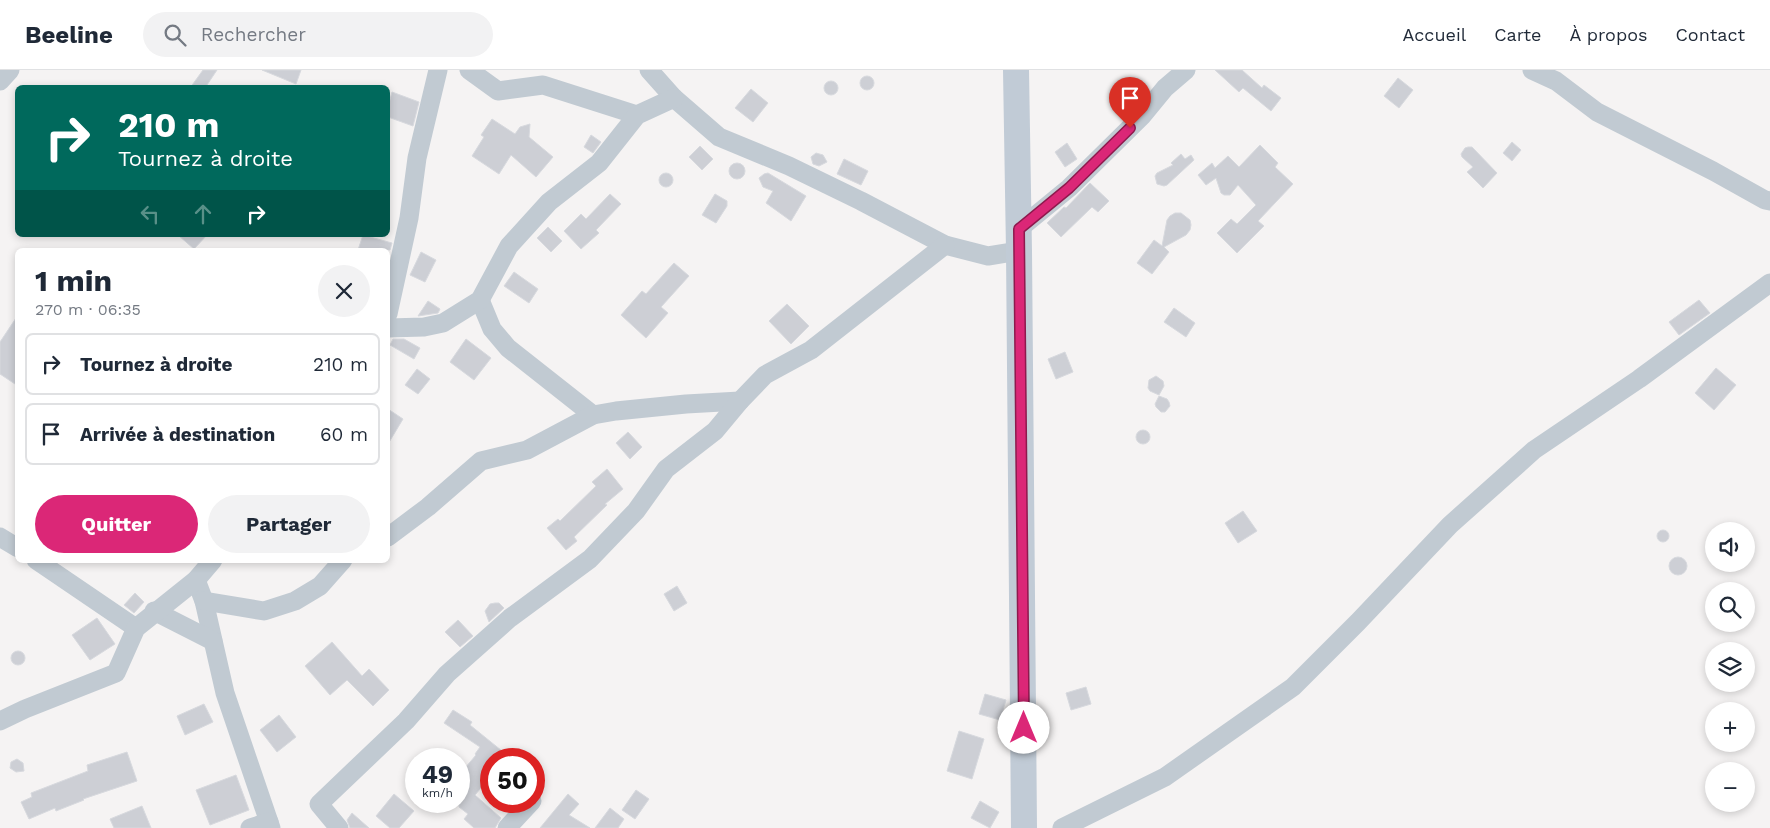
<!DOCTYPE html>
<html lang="fr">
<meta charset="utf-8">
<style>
body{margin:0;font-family:"Work Sans",sans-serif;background:#f2f2f3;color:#1f2937;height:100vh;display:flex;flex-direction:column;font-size:19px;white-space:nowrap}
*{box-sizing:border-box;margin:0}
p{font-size:16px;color:#747a83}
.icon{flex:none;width:28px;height:28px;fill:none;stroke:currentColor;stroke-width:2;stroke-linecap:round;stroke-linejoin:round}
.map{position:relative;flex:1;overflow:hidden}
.drawer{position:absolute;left:15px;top:178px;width:375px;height:315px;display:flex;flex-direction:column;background:#fff;border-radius:8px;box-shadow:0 2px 8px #0003}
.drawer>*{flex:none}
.banner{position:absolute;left:15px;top:15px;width:375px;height:152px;border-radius:8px;box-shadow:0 2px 8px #0003;background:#00695c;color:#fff;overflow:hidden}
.tools{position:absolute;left:1705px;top:452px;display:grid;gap:10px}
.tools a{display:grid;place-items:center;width:50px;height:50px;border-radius:50%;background:#fff;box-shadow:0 2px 8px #0003;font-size:25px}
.speed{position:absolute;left:405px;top:678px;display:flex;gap:10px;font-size:25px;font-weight:700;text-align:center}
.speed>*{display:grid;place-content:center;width:65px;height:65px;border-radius:50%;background:#fff;box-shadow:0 2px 8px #0003;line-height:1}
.speed small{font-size:12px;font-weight:400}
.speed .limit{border:8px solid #d22;background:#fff;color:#111}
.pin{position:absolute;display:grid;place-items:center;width:42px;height:42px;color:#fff;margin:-51px -21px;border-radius:50% 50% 50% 0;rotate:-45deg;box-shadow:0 0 5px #0007}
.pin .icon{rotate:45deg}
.me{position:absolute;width:55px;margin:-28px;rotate:0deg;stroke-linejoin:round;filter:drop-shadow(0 0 4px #0008)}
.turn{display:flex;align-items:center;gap:18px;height:105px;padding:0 20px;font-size:22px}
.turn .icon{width:65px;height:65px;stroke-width:2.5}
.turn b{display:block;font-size:35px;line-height:42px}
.lanes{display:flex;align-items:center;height:48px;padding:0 20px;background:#0003;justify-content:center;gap:25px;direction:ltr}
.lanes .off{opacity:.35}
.round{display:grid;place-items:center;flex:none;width:52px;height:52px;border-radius:26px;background:#f2f2f3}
.overview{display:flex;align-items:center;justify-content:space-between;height:85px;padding:0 20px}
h1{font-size:30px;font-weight:700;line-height:38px}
.cta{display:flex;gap:10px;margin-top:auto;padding:10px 20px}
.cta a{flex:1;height:58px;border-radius:30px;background:#db2777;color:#fff;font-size:20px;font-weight:700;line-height:58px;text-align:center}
.cta a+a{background:#f2f2f3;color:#1f2937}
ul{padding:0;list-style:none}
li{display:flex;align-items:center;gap:15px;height:62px;margin:0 10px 8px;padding:0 10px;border:2px solid #e0e1e3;border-radius:8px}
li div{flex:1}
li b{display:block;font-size:19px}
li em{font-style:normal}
header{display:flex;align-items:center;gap:30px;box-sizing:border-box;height:70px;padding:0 25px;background:#fff;border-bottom:1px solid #e0e1e3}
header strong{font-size:24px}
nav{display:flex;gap:28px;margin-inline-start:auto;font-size:18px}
.search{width:350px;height:45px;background:#f2f2f3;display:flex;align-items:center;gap:12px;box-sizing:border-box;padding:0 18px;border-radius:28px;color:#747a83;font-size:19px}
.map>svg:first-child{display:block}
.building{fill:#cdcfd5;stroke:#d7d9de}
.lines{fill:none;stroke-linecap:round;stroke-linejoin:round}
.street{stroke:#c1cad2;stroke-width:19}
.secondary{stroke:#c1cbd6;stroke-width:26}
.route-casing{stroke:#8e194d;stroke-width:12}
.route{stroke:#db2777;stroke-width:9}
</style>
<header>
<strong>Beeline</strong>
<div class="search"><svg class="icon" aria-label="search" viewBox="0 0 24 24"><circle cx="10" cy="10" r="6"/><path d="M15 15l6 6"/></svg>Rechercher</div>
<nav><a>Accueil</a><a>Carte</a><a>À propos</a><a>Contact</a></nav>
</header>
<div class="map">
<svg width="1770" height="758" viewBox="0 0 1770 758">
<rect width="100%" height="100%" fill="#f5f3f3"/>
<g class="building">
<polygon points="203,0 217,0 205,18 190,18"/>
<polygon points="262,0 301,0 296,14"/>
<polygon points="1215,0 1242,0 1262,18 1264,15 1281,28 1271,41 1243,18 1239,22"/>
<circle cx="867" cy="13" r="7"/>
<polygon points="1398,8 1413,20 1399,38 1384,26"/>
<circle cx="831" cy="18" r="7"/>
<polygon points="751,19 768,33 753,52 735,38"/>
<polygon points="392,22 419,32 413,56 388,47 388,37"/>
<polygon points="492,49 515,64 520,57 530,54 529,67 553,87 536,107 511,85 499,104 472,86 484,67 481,65"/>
<polygon points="591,65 601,72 593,83 584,77"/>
<polygon points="1512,72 1521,80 1512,91 1503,83"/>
<polygon points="1067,73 1077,89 1065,97 1055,82"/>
<polygon points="1260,75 1278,93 1275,97 1293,114 1258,151 1264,156 1237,183 1217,163 1231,149 1237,154 1256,135 1238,115 1230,125 1224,125 1221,123 1216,108 1206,115 1198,105 1212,93 1215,98 1228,86 1239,97"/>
<polygon points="700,76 713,89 702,100 689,87"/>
<polygon points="1468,77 1472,77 1497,103 1483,118 1467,102 1473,97 1462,87 1461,84 1465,78"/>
<polygon points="816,83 823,85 827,92 819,96 813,94 811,87"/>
<polygon points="1181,84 1185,89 1191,85 1194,90 1167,115 1164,116 1157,114 1155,106 1157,103 1173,95 1171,93"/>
<polygon points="844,89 868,101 861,115 837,104"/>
<circle cx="737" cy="101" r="8"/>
<circle cx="666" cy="110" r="7"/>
<polygon points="768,103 806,126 791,151 766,133 773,121 763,117 759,108 764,104"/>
<polygon points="1090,113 1109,131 1098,142 1092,137 1061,167 1047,153 1064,137 1066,138"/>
<polygon points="610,124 621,134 596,160 599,163 581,179 564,161 581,144 586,149"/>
<polygon points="715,124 727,131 727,136 716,153 702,145"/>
<polygon points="1175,143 1181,143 1190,150 1191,155 1190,160 1186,165 1164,177 1169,182 1152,204 1137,193 1154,170 1162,176 1167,150 1170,146"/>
<polygon points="548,157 562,171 551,182 537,168"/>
<polygon points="178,165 207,165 194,179"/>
<polygon points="363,165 392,173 390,180 358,180"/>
<polygon points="421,182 436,190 425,212 410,205"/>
<polygon points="674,193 689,206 661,237 668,243 646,268 621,245 642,221 646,224"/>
<polygon points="514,202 538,219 529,233 504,216"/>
<polygon points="1699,230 1710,243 1679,265 1669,252"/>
<polygon points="428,231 440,239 438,243 418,246"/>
<polygon points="787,234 809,256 791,274 769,251"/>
<polygon points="1174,238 1195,253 1186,267 1164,252"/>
<polygon points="18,245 18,316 0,304 0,272"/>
<polygon points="393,269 404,269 420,278 414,289 390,275"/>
<polygon points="466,269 491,288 474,310 450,292"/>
<polygon points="1065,282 1073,302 1056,309 1048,289"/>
<polygon points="1716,298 1736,315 1714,340 1695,323"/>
<polygon points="417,299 430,309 418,324 405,315"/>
<polygon points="1156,306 1163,311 1164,316 1159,325 1150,321 1148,318 1149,310"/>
<polygon points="1159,326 1167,329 1169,332 1170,336 1165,342 1161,342 1156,337 1155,334"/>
<polygon points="388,339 403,349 388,374"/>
<circle cx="1143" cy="367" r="7"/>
<polygon points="628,362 642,377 630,389 616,373"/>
<polygon points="607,399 623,419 605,434 607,435 574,467 577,471 566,480 547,458 558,449 560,451 596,416 592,412"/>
<polygon points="1243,441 1257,461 1238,473 1225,453"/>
<circle cx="1663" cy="466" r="6"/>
<circle cx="1678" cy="496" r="9"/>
<polygon points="677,516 687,533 674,541 664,524"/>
<polygon points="135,523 144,532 134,543 124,535"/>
<polygon points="495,533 499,533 504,538 489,552 485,541 490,534"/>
<polygon points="97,548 115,574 90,590 72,565"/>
<polygon points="458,550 473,566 460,577 445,562"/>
<polygon points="332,572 362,606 369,599 389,620 373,636 347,610 330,625 305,596"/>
<circle cx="18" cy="588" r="7"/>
<polygon points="1086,617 1091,634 1071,640 1066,623"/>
<polygon points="985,624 1006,630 1000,650 979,644"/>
<polygon points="204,634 213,652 185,665 177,646"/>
<polygon points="453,640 472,652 470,655 512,689 491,689 491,706 475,725 501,748 495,758 474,758 464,749 468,744 459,737 459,705 476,685 475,684 480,677 444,653"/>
<polygon points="279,645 296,667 277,682 260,660"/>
<polygon points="959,661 984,669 972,709 947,701"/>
<polygon points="127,682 137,711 83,729 84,730 56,741 55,738 29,749 21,732 32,727 31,723 88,701 87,695"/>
<polygon points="17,689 23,693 24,701 16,702 10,698 11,692"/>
<polygon points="236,705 249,740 210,755 196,720"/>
<polygon points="636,720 649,729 635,749 622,740"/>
<polygon points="394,724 414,741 399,758 390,758 376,746"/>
<polygon points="568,724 579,734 569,745 590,758 540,758"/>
<polygon points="980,731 999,742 990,758 971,748"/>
<polygon points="142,736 151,758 114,758 110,749"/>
<polygon points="610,738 624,749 618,758 595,758"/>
<polygon points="352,743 369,758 350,758 347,750"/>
</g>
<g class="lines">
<g class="street">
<polyline points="469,0 498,21 543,15 637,45"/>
<polyline points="649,0 674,28 719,67 789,96 861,131 945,175 988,186 1019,181"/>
<polyline points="1532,0 1556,11 1597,42 1713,101 1765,130 1770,131"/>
<polyline points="0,11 10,0"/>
<polyline points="1019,159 1069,118 1142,46 1165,18 1186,0"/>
<polyline points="480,230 492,259 508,278 593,345"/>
<polyline points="388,244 409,148 417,88 438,0"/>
<polyline points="388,258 424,257 443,253 480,230 509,176 549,132 599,93 637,45 674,28"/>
<polyline points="0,467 18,478"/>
<polyline points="388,467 428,437 481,391 527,380 593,345 616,341 686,334 740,331"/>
<polyline points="36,490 136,558"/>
<polyline points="196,510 204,531 225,623 271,758"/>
<polyline points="204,531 264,541 295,531 320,516 343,490"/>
<polyline points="154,541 213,571"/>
<polyline points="0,651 25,639 116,603 136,558 196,510 213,490"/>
<polyline points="250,758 269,752"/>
<polyline points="339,758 319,734 406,651 447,604 510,548 590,489 636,441 666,399 715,361 740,331 765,305 811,280 945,175"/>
<polyline points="507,758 532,731"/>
<polyline points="1062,758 1165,707 1293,617 1358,552 1450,455 1534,380 1639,309 1770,213"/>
</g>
<polyline class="secondary" points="1016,0 1019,181 1024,758"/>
</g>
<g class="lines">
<g class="route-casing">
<polyline id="route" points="1024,658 1019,159 1069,118 1130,58"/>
</g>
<use href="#route" class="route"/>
</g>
</svg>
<div class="tools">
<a><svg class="icon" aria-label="sound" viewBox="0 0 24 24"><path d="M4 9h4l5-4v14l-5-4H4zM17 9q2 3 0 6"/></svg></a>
<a><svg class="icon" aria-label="search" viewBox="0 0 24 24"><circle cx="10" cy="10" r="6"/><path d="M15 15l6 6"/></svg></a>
<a><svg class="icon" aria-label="layers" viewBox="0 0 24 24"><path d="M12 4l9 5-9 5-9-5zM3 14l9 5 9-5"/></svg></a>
<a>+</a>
<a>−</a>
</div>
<div class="speed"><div>49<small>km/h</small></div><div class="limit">50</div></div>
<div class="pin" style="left:1130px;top:58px;background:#d93025"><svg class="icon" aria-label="arrive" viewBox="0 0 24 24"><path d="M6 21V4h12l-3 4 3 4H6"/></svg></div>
<svg class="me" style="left:1024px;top:658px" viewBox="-20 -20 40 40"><circle r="19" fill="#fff"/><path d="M0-13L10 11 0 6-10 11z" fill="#db2777"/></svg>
<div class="banner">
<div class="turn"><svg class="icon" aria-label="right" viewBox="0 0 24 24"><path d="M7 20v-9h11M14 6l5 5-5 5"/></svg><div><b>210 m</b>Tournez à droite</div></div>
<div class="lanes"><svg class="icon off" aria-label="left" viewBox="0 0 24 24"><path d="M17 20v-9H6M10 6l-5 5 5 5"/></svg><svg class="icon off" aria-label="ahead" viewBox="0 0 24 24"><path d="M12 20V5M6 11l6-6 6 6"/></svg><svg class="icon" aria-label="right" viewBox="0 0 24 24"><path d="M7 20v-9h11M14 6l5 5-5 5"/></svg></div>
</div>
<section class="drawer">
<div class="overview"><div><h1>1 min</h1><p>270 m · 06:35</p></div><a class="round"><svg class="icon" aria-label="close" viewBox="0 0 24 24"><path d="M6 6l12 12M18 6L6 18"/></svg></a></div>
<ul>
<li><svg class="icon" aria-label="right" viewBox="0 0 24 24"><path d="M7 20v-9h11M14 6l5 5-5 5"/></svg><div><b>Tournez à droite</b></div><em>210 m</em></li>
<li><svg class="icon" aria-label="arrive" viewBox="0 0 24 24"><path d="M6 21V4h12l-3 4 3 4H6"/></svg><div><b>Arrivée à destination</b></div><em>60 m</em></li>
</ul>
<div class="cta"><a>Quitter</a><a>Partager</a></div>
</section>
</div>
